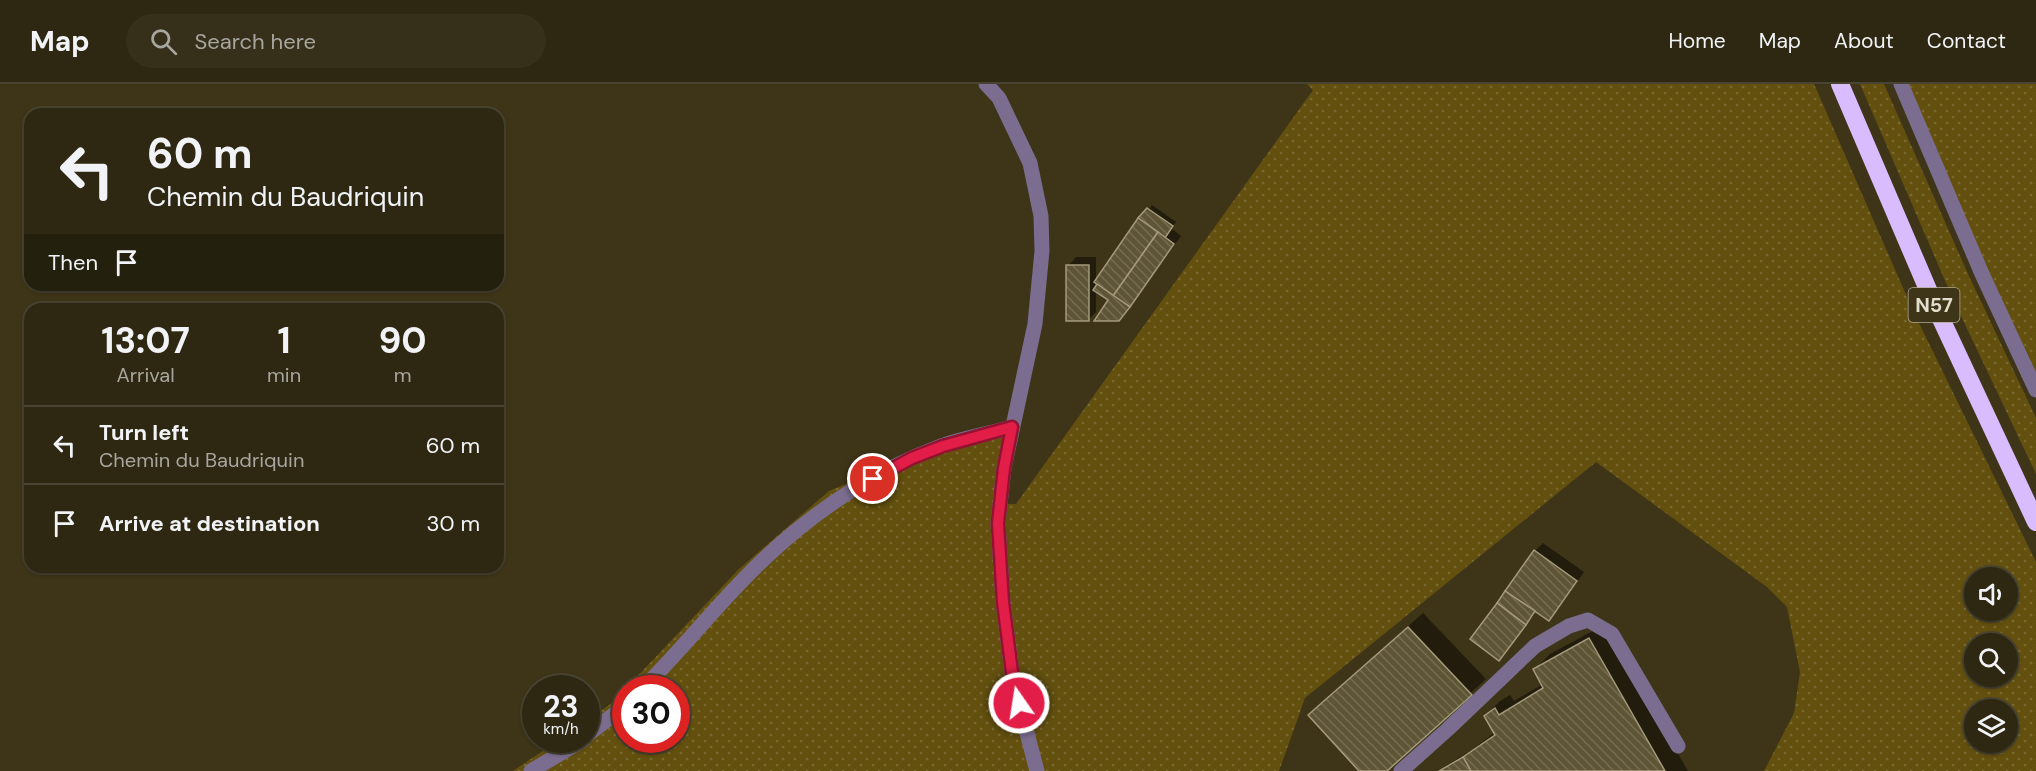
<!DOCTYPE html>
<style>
body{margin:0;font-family:"DM Sans",sans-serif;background:#36301b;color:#f1f3f6;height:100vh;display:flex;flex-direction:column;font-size:22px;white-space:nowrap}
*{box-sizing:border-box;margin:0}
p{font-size:20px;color:#a7a69f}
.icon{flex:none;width:33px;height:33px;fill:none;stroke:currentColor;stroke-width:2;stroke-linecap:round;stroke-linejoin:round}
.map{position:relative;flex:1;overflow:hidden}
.panel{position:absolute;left:24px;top:219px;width:480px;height:270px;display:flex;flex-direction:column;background:#2e2812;border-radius:18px;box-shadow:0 2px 4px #0004,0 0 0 2px #494432}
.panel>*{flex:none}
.hud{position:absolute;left:24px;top:24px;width:480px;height:183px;border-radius:18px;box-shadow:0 2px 4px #0004,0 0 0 2px #494432;background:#2e2812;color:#f1f3f6;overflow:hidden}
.fabs{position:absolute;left:1964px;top:483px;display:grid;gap:12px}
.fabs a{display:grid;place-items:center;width:54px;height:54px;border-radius:50%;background:#2e2812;box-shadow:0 2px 4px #0004,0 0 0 2px #494432;font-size:30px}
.speed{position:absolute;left:522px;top:591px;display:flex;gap:12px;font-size:30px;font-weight:700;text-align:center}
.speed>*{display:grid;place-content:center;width:78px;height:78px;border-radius:50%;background:#2e2812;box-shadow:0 2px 4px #0004,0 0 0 2px #494432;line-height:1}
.speed small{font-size:15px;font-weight:400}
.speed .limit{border:9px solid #d22;background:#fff;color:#111}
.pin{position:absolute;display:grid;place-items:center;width:51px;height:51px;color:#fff;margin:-26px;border:3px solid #fff;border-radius:50%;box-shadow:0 2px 6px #0007}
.me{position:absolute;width:66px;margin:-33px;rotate:347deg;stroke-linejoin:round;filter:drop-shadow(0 0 4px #0008)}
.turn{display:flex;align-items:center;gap:21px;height:126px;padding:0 24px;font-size:27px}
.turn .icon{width:78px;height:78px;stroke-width:2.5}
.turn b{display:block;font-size:42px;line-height:51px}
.then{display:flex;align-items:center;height:57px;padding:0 24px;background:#0003;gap:12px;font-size:22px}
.eta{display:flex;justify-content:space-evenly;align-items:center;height:102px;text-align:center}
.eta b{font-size:36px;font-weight:700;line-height:42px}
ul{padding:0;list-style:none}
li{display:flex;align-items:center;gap:18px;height:78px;padding:0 24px;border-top:2px solid #494432}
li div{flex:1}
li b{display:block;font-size:22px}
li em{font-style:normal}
header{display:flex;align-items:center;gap:36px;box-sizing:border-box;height:84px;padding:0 30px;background:#2e2812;border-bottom:2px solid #494432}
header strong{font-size:28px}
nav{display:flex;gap:33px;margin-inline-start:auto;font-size:21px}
.search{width:420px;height:54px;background:#36301b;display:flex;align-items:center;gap:15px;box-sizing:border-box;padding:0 21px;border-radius:33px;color:#a7a69f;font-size:22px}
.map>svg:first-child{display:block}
.green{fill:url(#green-dots);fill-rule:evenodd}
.shadow{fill:#0007}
.building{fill:url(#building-back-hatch);stroke:#a59b7b;stroke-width:1.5}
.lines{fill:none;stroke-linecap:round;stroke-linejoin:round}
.minor{stroke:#7b6d8f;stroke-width:15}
.highway{stroke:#d8bcfe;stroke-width:18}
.route-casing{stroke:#92132f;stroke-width:15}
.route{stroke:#e11d48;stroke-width:10}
.labels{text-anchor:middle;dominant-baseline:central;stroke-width:6;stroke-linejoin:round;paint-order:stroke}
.shield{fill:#3e3518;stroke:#b1ab96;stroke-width:1.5}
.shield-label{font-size:20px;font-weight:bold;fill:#e2ddcc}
</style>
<header>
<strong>Map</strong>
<div class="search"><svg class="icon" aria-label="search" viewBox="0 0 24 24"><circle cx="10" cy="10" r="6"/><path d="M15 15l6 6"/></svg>Search here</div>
<nav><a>Home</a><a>Map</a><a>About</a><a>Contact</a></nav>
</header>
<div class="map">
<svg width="2036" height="687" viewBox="0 0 2036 687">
<defs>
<pattern id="green-dots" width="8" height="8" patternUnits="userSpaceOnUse" patternTransform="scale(1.5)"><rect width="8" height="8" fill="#63500f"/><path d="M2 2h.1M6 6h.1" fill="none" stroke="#796931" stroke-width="1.8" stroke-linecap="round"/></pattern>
<pattern id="building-back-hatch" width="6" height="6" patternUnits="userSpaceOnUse" patternTransform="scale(1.5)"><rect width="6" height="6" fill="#5e5436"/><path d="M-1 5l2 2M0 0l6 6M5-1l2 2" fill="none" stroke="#756c52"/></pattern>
</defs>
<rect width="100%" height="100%" fill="#3e3518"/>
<g class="green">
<path d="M1307 0H1814L1914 229 2036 478V687H1764L1794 629 1800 588 1787 523 1767 503 1596 378 1305 614 1279 687H513L559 656H586L587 636 612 619 739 485 829 407 930 365 1012 348 1002 420H1016L1313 6ZM1974 494H2007V526H1974ZM1974 560H2007V592H1974ZM626 604H676V656H626ZM1974 626H2007V658H1974Z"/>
<polygon points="1860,0 1884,0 1968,190 2036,334 2036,390 1953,215"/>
<polygon points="1901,0 2036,0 2036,306"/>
</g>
<g class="shadow">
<polygon points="1152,121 1176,138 1171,144 1181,152 1134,217 1110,216 1096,206 1096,228 1088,236 1068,182 1076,173 1096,173 1096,197"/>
<polygon points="1543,459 1584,488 1557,527 1549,535 1535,526 1533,532 1499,575 1535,467"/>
<polygon points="1423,529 1486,595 1385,687 1361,687 1325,617"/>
<polygon points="1604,541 1688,687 1437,687 1473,665 1495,648 1485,632 1500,617 1510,611 1514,617 1543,600 1535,585 1550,570"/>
</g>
<g class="building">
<polygon points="1147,124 1173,142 1165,154 1138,134"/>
<polygon points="1138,134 1158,148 1113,212 1094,198"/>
<polygon points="1158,148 1174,160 1130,223 1113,212"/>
<rect x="1066" y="181" width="23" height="56"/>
<polygon points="1097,200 1130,223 1119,237 1094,237 1108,216 1093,206"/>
<polygon points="1534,466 1577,497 1549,537 1505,507"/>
<polygon points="1505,507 1535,527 1526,541 1497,519"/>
<polygon points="1497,519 1526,541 1499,577 1470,555"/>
<polygon points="1408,543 1472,611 1387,687 1359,687 1308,631"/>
<polygon points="1589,554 1665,687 1471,687 1463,673 1495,651 1484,632 1495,624 1499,631 1543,604 1533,585"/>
<polygon points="1463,673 1471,687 1439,687"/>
</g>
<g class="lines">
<g class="minor">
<polyline points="986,0 999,14 1030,79 1041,132 1042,167 1035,240 1004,384 998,439 1003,518 1013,596 1037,687"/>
<polyline points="1901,0 1982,190 2036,306"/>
<path d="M643 604C685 563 721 515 765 474 815 427 876 386 941 362 964 354 988 350 1012 343"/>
<polyline points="586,652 626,621"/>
<polyline points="531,687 583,656"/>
<polyline points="1401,687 1448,645 1535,562 1569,542 1588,536 1612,550 1678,662"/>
</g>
<polyline class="highway" points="1840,0 1935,222 2036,438"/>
</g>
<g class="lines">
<g class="route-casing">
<polyline id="route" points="873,395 912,374 943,362 1012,343 1004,384 998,439 1003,518 1013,596 1019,619"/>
</g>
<use href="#route" class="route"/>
</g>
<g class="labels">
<rect class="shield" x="1908.5" y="204" width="51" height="34" rx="4.5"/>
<g class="shield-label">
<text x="1934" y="221">N57</text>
</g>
</g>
</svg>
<div class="fabs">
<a><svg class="icon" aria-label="sound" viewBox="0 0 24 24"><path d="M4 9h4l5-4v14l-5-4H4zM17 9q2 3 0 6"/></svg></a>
<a><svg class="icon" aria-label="search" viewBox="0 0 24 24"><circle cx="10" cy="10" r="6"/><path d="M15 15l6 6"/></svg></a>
<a><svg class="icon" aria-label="layers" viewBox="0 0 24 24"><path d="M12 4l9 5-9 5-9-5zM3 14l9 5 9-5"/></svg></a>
</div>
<div class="speed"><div>23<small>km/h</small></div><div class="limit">30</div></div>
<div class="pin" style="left:873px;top:395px;background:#d93025"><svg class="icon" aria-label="arrive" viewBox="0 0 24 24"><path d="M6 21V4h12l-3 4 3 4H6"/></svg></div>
<svg class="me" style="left:1019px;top:619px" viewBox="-20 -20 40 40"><circle r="17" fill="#e11d48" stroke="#fff" stroke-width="3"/><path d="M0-11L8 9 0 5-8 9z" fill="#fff"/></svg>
<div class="hud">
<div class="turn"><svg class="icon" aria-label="left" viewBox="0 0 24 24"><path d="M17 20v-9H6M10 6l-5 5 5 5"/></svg><div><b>60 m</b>Chemin du Baudriquin</div></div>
<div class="then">Then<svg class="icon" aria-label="arrive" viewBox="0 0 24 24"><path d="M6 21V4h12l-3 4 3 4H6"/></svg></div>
</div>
<section class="panel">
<div class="eta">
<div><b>13:07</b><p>Arrival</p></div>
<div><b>1</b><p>min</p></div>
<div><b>90</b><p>m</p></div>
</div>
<ul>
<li><svg class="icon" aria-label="left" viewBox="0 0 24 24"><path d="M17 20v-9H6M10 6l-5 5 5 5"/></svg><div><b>Turn left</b><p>Chemin du Baudriquin</p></div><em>60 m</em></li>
<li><svg class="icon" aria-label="arrive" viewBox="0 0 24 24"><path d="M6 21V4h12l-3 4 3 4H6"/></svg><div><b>Arrive at destination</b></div><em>30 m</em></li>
</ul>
</section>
</div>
